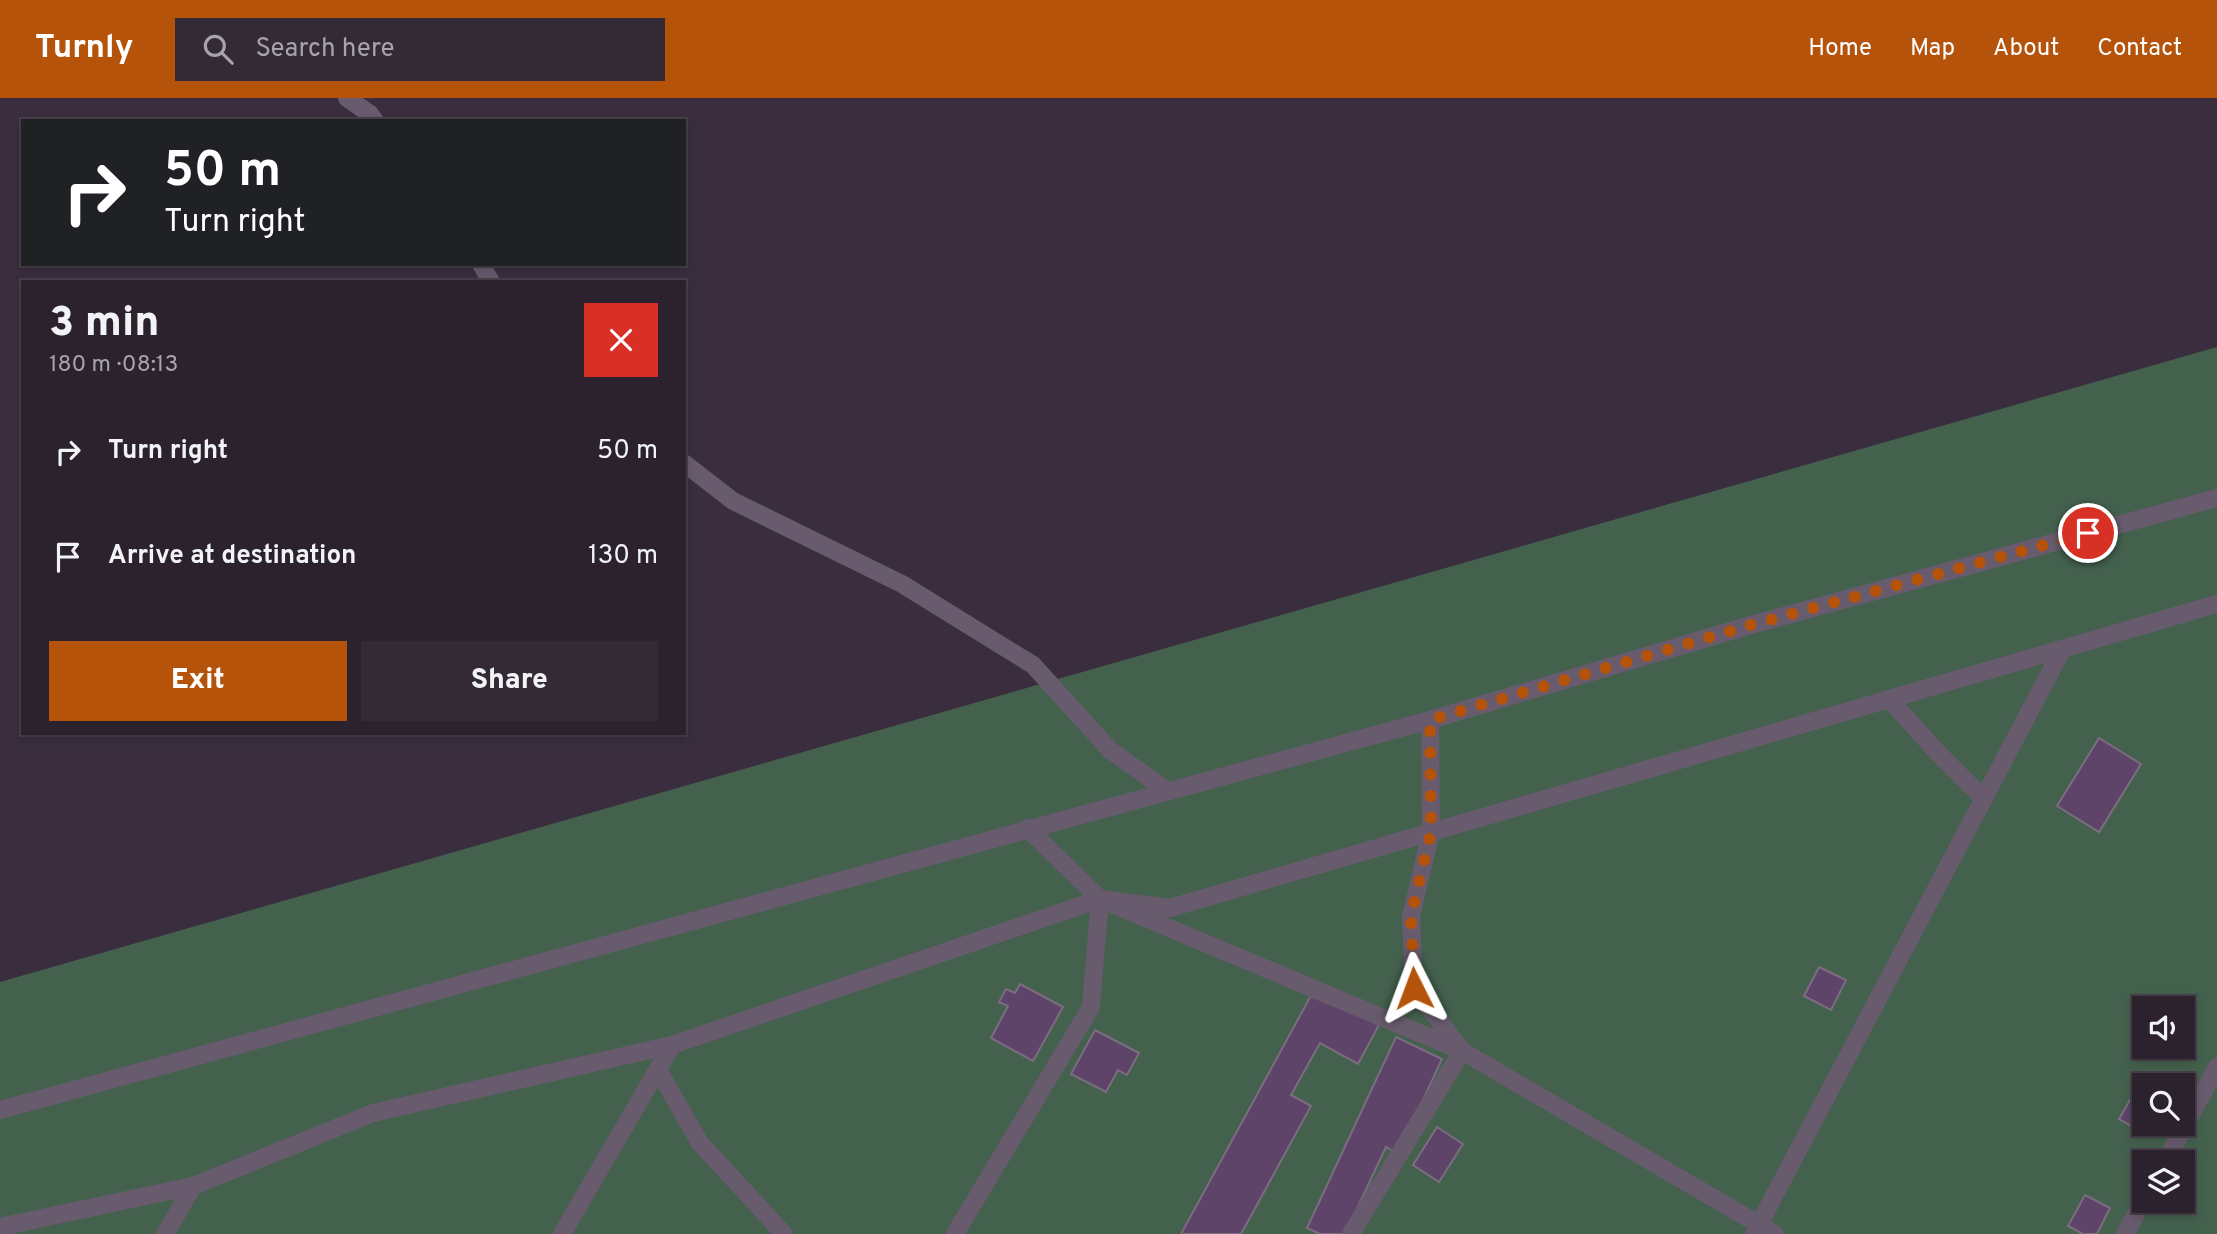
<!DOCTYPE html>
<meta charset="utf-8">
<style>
body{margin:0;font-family:Overpass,sans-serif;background:#342a36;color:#f1f3f6;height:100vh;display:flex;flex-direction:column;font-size:26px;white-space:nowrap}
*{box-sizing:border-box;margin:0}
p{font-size:23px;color:#a6a4aa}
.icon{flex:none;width:38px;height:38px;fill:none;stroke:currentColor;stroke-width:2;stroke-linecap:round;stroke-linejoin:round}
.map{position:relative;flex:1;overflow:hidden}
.details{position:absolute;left:21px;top:182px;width:665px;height:455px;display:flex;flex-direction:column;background:#2c222e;border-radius:0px;box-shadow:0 4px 10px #0003,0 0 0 2px #483f4a}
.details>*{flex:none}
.top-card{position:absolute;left:21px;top:21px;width:665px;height:147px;border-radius:0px;box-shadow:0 4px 10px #0003,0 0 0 2px #483f4a;background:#202124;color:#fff;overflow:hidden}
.fabs{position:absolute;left:2132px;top:898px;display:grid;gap:14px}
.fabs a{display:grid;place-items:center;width:63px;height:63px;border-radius:0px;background:#2c222e;box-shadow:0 4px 10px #0003,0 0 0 2px #483f4a;font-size:35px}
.pin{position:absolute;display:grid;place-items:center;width:60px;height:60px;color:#fff;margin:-30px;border:4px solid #fff;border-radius:50%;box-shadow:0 2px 7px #0007}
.me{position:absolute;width:77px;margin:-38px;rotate:357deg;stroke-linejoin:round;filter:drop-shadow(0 0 5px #0008)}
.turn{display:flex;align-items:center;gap:24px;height:147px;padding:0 28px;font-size:32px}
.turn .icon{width:91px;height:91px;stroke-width:2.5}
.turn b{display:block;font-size:49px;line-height:60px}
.round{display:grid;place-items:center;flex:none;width:74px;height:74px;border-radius:0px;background:#342a36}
.overview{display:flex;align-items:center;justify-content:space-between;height:119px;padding:0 28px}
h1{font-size:42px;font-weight:800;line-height:52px}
.cta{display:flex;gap:14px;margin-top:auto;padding:14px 28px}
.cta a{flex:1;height:80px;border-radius:0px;background:#b45309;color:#fff;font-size:28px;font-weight:800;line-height:80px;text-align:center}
.cta a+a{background:#342a36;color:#f1f3f6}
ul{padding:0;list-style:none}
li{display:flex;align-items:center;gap:21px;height:105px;padding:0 28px}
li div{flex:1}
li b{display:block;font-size:26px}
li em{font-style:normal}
header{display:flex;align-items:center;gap:42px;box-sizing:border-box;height:98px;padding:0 35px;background:#b45309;color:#fff}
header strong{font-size:33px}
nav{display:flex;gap:38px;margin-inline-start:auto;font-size:24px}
.search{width:490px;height:63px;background:#342a36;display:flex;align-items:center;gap:18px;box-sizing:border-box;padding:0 24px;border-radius:0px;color:#a6a4aa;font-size:26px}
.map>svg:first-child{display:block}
.green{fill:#44614e;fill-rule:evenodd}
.building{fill:#5f446a;stroke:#7b6d80;stroke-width:2}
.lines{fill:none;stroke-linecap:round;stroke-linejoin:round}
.minor{stroke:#685b6e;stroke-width:18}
.route{stroke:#b45309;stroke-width:12;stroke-dasharray:0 21.6}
</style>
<header>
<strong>Turnly</strong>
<div class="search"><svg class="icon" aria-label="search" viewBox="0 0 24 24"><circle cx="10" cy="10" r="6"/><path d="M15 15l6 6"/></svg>Search here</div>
<nav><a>Home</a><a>Map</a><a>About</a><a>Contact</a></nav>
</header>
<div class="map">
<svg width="2217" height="1136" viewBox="0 0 2217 1136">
<rect width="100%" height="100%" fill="#3a2e3e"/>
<path class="green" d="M2217 249V1136H0V884ZM2144 910H2182V948H2144ZM2144 987H2182V1026H2144ZM2144 1064H2182V1102H2144Z"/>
<g class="building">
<polygon points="2099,640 2141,666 2099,734 2057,708"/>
<polygon points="1819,869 1846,882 1831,912 1804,898"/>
<polygon points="1020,886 1063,909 1033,963 991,940 1008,908 999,904 1006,891 1015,895"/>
<polygon points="1314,892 1379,927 1358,966 1320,945 1291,997 1311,1008 1241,1136 1181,1136"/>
<polygon points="1095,932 1139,955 1127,977 1118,972 1106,994 1071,976"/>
<polygon points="1396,939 1442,961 1398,1056 1386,1049 1345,1136 1320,1136 1307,1130"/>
<polygon points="2141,983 2147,987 2144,987 2144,1026 2159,1026 2151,1039 2119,1021"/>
<polygon points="1437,1029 1463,1046 1439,1084 1413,1067"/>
<polygon points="2085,1097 2110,1110 2097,1136 2083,1136 2068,1128"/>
</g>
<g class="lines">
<g class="minor">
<polyline points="347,0 370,16 375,23"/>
<polyline points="481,166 491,184"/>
<polyline points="684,365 733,403 902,486 1033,567 1110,652 1166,692"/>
<polyline points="1890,602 1938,655 1984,701"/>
<polyline points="1027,730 1100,801 1462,953 1775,1136"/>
<polyline points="658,972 700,1045 784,1136"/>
<polyline points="0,1012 1430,622 1751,527 2217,400"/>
<polyline points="2165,1064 2217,969"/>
<polyline points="0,1129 193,1088 373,1015 672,947 1100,801 1170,810 2217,506"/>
<polyline points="165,1136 193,1088"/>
<polyline points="562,1136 672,947"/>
<polyline points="955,1136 1091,909 1100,801"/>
<polyline points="1351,1136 1462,953 1414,890 1411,818 1431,734 1430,622"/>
<polyline points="1754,1136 2062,552"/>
<polyline points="2125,1136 2144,1102"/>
</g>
</g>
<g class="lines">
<polyline class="route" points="1414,890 1411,818 1431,734 1430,622 1751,527 2088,435"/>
</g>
</svg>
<div class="fabs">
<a><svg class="icon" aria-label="sound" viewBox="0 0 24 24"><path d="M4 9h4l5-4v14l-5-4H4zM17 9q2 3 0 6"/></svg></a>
<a><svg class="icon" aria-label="search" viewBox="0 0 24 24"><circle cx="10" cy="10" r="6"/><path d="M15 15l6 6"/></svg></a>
<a><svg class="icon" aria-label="layers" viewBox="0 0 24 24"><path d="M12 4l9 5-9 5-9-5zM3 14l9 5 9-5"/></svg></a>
</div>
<div class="pin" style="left:2088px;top:435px;background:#d93025"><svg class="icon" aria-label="arrive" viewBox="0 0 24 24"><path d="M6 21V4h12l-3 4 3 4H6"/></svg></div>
<svg class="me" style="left:1414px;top:890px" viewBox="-20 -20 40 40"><path d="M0-17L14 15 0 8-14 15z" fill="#b45309" stroke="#fff" stroke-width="4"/></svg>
<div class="top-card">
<div class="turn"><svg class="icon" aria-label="right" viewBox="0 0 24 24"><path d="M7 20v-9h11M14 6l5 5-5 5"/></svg><div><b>50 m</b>Turn right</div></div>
</div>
<section class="details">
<div class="overview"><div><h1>3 min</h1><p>180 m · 08:13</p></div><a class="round" style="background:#d93025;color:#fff"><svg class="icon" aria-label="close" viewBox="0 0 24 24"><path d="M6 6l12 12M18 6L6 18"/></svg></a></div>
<ul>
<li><svg class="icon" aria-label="right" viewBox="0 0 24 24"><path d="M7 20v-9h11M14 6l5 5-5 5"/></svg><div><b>Turn right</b></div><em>50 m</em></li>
<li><svg class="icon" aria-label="arrive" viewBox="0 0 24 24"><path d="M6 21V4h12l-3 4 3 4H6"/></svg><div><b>Arrive at destination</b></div><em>130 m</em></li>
</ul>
<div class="cta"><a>Exit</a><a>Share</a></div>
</section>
</div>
